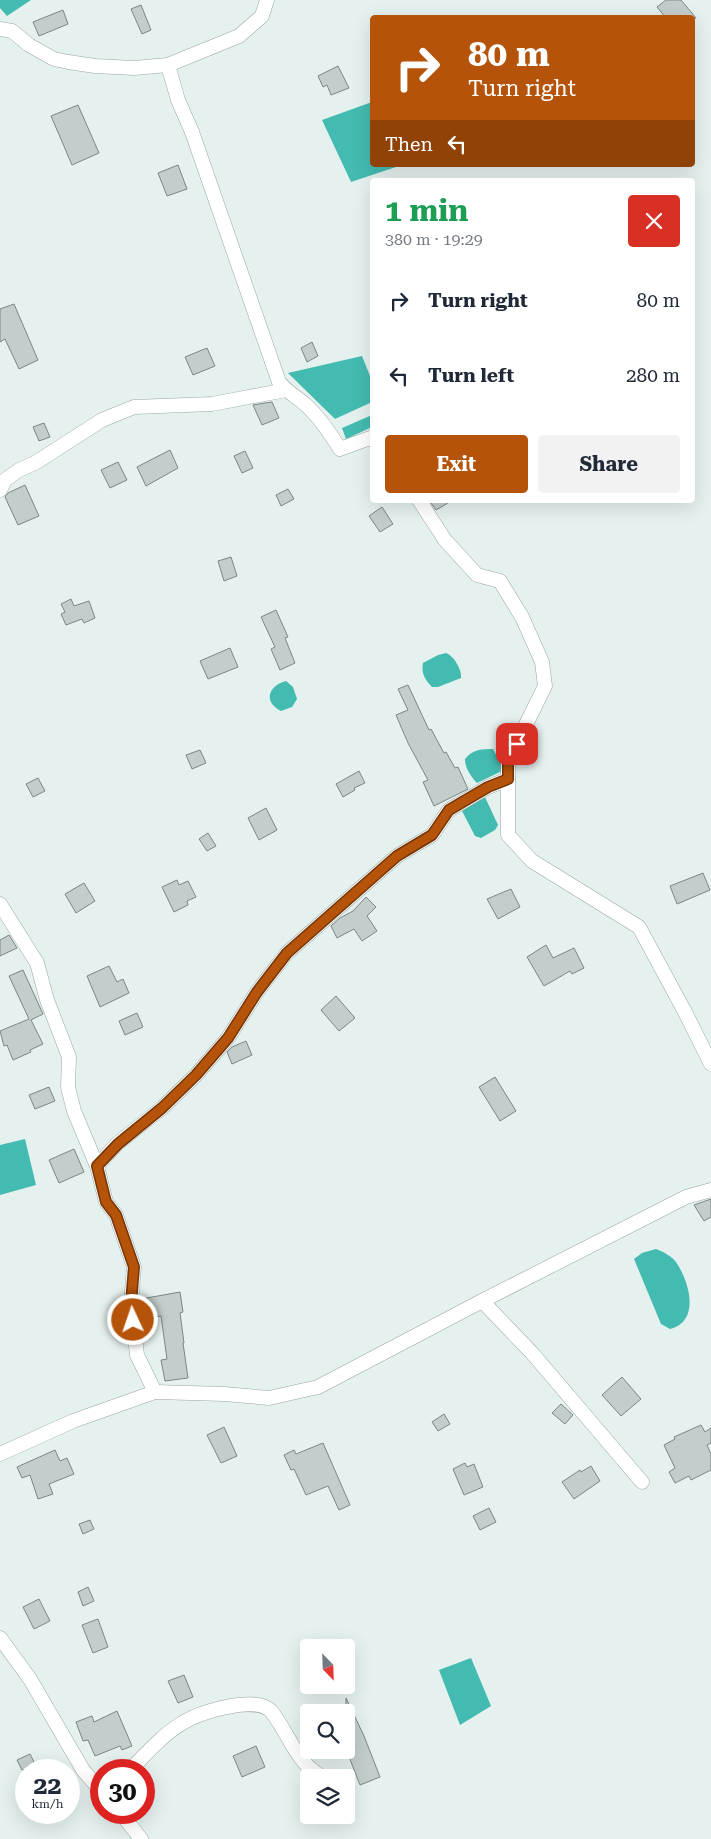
<!DOCTYPE html>
<meta charset="utf-8">
<style>
body{margin:0;font-family:"Roboto Serif",serif;background:#f2f2f3;color:#1f2937;height:100vh;display:flex;flex-direction:column;font-size:19px;white-space:nowrap}
*{box-sizing:border-box;margin:0}
p{font-size:16px;color:#747a83}
.icon{flex:none;width:28px;height:28px;fill:none;stroke:currentColor;stroke-width:2;stroke-linecap:round;stroke-linejoin:round}
.map{position:relative;flex:1;overflow:hidden}
.panel{position:absolute;left:370px;top:178px;width:325px;height:325px;display:flex;flex-direction:column;background:#fff;border-radius:5px;box-shadow:0 5px 20px #0002}
.panel>*{flex:none}
.top-card{position:absolute;left:370px;top:15px;width:325px;height:152px;border-radius:5px;box-shadow:0 5px 20px #0002;background:#b45309;color:#fff;overflow:hidden}
.needle{width:32px;rotate:157deg}
.controls{position:absolute;left:300px;top:1639px;display:grid;gap:10px}
.controls a{display:grid;place-items:center;width:55px;height:55px;border-radius:5px;background:#fff;box-shadow:0 5px 20px #0002;font-size:25px}
.speed{position:absolute;left:15px;top:1759px;display:flex;gap:10px;font-size:25px;font-weight:700;text-align:center}
.speed>*{display:grid;place-content:center;width:65px;height:65px;border-radius:50%;background:#fff;box-shadow:0 5px 20px #0002;line-height:1}
.speed small{font-size:12px;font-weight:400}
.speed .limit{border:8px solid #d22;background:#fff;color:#111}
.pin{position:absolute;display:grid;place-items:center;width:42px;height:42px;color:#fff;margin:-21px;border-radius:10px;box-shadow:0 2px 8px #0006}
.me{position:absolute;width:55px;margin:-28px;rotate:357deg;stroke-linejoin:round;filter:drop-shadow(0 0 4px #0008)}
.turn{display:flex;align-items:center;gap:18px;height:105px;padding:0 15px;font-size:22px}
.turn .icon{width:65px;height:65px;stroke-width:2.5}
.turn b{display:block;font-size:35px;line-height:42px}
.then{display:flex;align-items:center;height:48px;padding:0 15px;background:#0003;gap:10px;font-size:19px}
.round{display:grid;place-items:center;flex:none;width:52px;height:52px;border-radius:5px;background:#f2f2f3}
.summary{display:flex;align-items:center;justify-content:space-between;height:85px;padding:0 15px}
h1{font-size:30px;font-weight:700;line-height:38px;color:#1e9e55}
.primary-button{display:flex;gap:10px;margin-top:auto;padding:10px 15px}
.primary-button a{flex:1;height:58px;border-radius:5px;background:#b45309;color:#fff;font-size:20px;font-weight:700;line-height:58px;text-align:center}
.primary-button a+a{background:#f2f2f3;color:#1f2937}
ul{padding:0;list-style:none}
li{display:flex;align-items:center;gap:15px;height:75px;padding:0 15px}
li div{flex:1}
li b{display:block;font-size:19px}
li em{font-style:normal}
.map>svg:first-child{display:block}
.water{fill:#44bbb0}
.building{fill:#c2cdcc;stroke:#7c8785}
.lines{fill:none;stroke-linecap:round;stroke-linejoin:round}
.minor-casing{stroke:#9ba6a5;stroke-width:15}
.minor{stroke:#fff;stroke-width:14}
.route-casing{stroke:#753606;stroke-width:12}
.route{stroke:#b45309;stroke-width:9}
</style>
<div class="map">
<svg width="711" height="1839" viewBox="0 0 711 1839">
<rect width="100%" height="100%" fill="#e4f1ef"/>
<g class="water">
<polygon points="0,0 31,0 7,16 0,8"/>
<polygon points="372,102 372,165 402,165 351,182 322,120"/>
<polygon points="362,356 372,381 372,402 335,419 288,373"/>
<polygon points="372,415 372,427 346,439 342,428"/>
<path d="M446 653C454 656 462 670 461 678L438 687H432C425 680 421 673 423 663L438 655Z"/>
<path d="M286 681 293 687 297 699 292 707 281 711C263 702 268 686 286 681Z"/>
<path d="M493 749 503 767 502 771 477 783C471 777 465 768 465 759 473 749 482 749 493 749Z"/>
<polygon points="484,795 498,825 495,830 481,838 475,836 461,809"/>
<polygon points="25,1139 36,1185 0,1195 0,1145"/>
<path d="M656 1249C664 1252 671 1256 676 1262 689 1281 701 1321 670 1329L661 1324 634 1259 642 1253Z"/>
<polygon points="471,1658 491,1706 460,1725 439,1670"/>
</g>
<g class="building">
<polygon points="666,0 681,0 696,18 666,18 657,7"/>
<polygon points="141,5 151,30 142,34 131,9"/>
<polygon points="63,10 68,24 39,36 33,22"/>
<polygon points="338,66 349,88 331,95 327,85 323,87 318,76"/>
<polygon points="78,105 99,153 72,165 51,116"/>
<polygon points="178,165 187,189 167,196 158,173"/>
<polygon points="14,304 38,360 19,369 5,339 0,342 0,309"/>
<polygon points="312,342 318,356 307,362 301,348"/>
<polygon points="207,348 215,366 193,375 185,357"/>
<polygon points="272,402 279,418 262,425 253,405"/>
<polygon points="44,423 50,437 39,441 33,427"/>
<polygon points="170,450 178,468 146,486 137,467"/>
<polygon points="245,451 253,468 242,473 234,456"/>
<polygon points="118,462 127,480 110,488 101,470"/>
<polygon points="25,485 39,516 18,525 5,497 8,493"/>
<polygon points="288,489 294,499 281,506 276,495"/>
<polygon points="429,500 453,500 436,510"/>
<polygon points="382,507 393,524 380,532 369,516"/>
<polygon points="231,557 237,576 224,581 218,561"/>
<polygon points="71,599 74,606 89,601 95,618 84,623 82,619 66,625 61,614 65,612 61,604"/>
<polygon points="276,610 288,637 285,638 295,663 280,670 271,649 275,647 261,617"/>
<polygon points="230,648 238,667 208,679 200,661"/>
<polygon points="408,685 429,730 431,729 444,753 446,752 455,768 458,767 468,789 434,806 423,782 428,780 408,743 396,715 408,710 398,689"/>
<polygon points="200,750 206,763 192,769 186,755"/>
<polygon points="359,771 365,783 354,788 355,790 343,797 336,784"/>
<polygon points="38,778 45,791 33,797 26,784"/>
<polygon points="266,808 277,830 259,840 248,818"/>
<polygon points="208,833 216,846 207,851 199,839"/>
<polygon points="703,873 710,890 677,904 670,886"/>
<polygon points="177,880 179,885 188,881 196,897 187,901 188,905 174,912 162,887"/>
<polygon points="84,883 95,901 76,913 65,894"/>
<polygon points="511,889 520,907 498,919 487,899"/>
<polygon points="366,897 376,907 367,916 377,931 362,941 354,929 337,938 331,926 340,918 353,911"/>
<polygon points="9,935 17,948 0,956 0,940"/>
<polygon points="546,945 553,958 574,948 584,968 572,974 570,971 544,986 527,957"/>
<polygon points="109,966 117,982 123,979 129,993 100,1007 87,976"/>
<polygon points="23,970 43,1014 31,1020 43,1044 30,1050 31,1052 13,1060 7,1045 4,1046 0,1031 29,1019 9,976"/>
<polygon points="336,996 355,1018 339,1031 321,1010"/>
<polygon points="137,1013 143,1027 125,1035 119,1021"/>
<polygon points="246,1041 252,1055 232,1064 227,1052 232,1047"/>
<polygon points="495,1077 516,1111 500,1121 479,1087"/>
<polygon points="49,1087 55,1101 35,1109 29,1095"/>
<polygon points="74,1149 84,1172 59,1183 49,1160"/>
<polygon points="711,1199 711,1217 704,1221 694,1205"/>
<polygon points="180,1292 183,1312 180,1313 184,1343 183,1343 188,1378 165,1381 161,1360 167,1359 161,1316 145,1319 141,1299"/>
<polygon points="622,1377 641,1399 621,1416 602,1395"/>
<polygon points="561,1404 573,1415 565,1424 552,1413"/>
<polygon points="444,1414 450,1424 438,1431 432,1422"/>
<polygon points="701,1425 705,1432 711,1428 711,1443 707,1445 711,1454 711,1470 691,1480 689,1476 675,1483 669,1472 675,1468 664,1445 675,1439 674,1437"/>
<polygon points="224,1427 237,1456 221,1463 207,1435"/>
<polygon points="323,1443 350,1505 339,1510 328,1486 306,1495 294,1469 291,1470 284,1455 294,1450 296,1454"/>
<polygon points="55,1450 60,1461 67,1458 74,1474 49,1484 53,1494 38,1499 30,1475 22,1478 17,1467"/>
<polygon points="465,1463 467,1467 474,1464 483,1487 464,1495 453,1469"/>
<polygon points="591,1466 600,1481 574,1499 562,1482 580,1470 581,1472"/>
<polygon points="489,1508 496,1522 480,1530 473,1516"/>
<polygon points="90,1520 94,1529 83,1534 79,1524"/>
<polygon points="88,1587 94,1601 83,1606 78,1592"/>
<polygon points="39,1599 50,1621 34,1629 23,1607"/>
<polygon points="98,1619 108,1647 93,1653 82,1625"/>
<polygon points="184,1675 193,1697 178,1703 168,1681"/>
<polygon points="346,1698 364,1736 380,1777 360,1785 346,1749 355,1745 346,1727"/>
<polygon points="117,1711 132,1746 122,1750 120,1746 95,1756 88,1740 83,1741 76,1722 92,1716 94,1722"/>
<polygon points="256,1746 265,1767 242,1777 233,1756"/>
<polygon points="30,1754 38,1770 22,1770 17,1760"/>
</g>
<g class="lines">
<g class="minor-casing">
<g id="minor">
<polyline points="0,29 12,31 29,45 54,59 68,62 95,66 134,68 168,65 239,36 262,16 267,0"/>
<path d="M168 65 178 100 192 132 279 382C287 392 297 397 306 405 320 418 330 433 340 449L370 438 372 440"/>
<polyline points="0,490 5,480 19,470 35,463 102,420 134,407 212,404 286,390"/>
<polyline points="419,500 445,540 477,575 500,581 522,617 542,662 545,686 508,761 508,835 532,861 639,927 685,1012 711,1064"/>
<polyline points="0,904 37,963 47,1000 69,1057 68,1087 74,1111 97,1166"/>
<polyline points="482,1301 532,1353 642,1482"/>
<polyline points="155,1392 137,1355 131,1303 134,1267 116,1215 106,1202 97,1166 117,1144 162,1108 196,1075 228,1038 257,992 287,953 397,856 432,835 449,810 488,787 508,779"/>
<polyline points="0,1454 73,1421 155,1392 224,1394 269,1398 318,1387 482,1301 686,1197 711,1190"/>
<polyline points="0,1638 30,1679 83,1770 101,1791"/>
<path d="M130 1770C167 1732 183 1713 238 1705 249 1704 263 1703 271 1711 289 1733 298 1768 326 1778"/>
<polyline points="120,1812 141,1839"/>
</g>
</g>
<use href="#minor" class="minor"/>
</g>
<g class="lines">
<g class="route-casing">
<polyline id="route" points="133,1320 131,1303 134,1267 116,1215 106,1202 97,1166 118,1144 162,1108 196,1075 228,1038 257,992 287,953 397,856 432,835 449,810 488,787 508,779 508,761 517,744"/>
</g>
<use href="#route" class="route"/>
</g>
</svg>
<div class="controls">
<a><svg class="needle" viewBox="-14 -14 28 28"><path d="M0-13l5 13h-10z" fill="#e53935"/><path d="M0 13l5-13h-10z" fill="#747a83"/></svg></a>
<a><svg class="icon" aria-label="search" viewBox="0 0 24 24"><circle cx="10" cy="10" r="6"/><path d="M15 15l6 6"/></svg></a>
<a><svg class="icon" aria-label="layers" viewBox="0 0 24 24"><path d="M12 4l9 5-9 5-9-5zM3 14l9 5 9-5"/></svg></a>
</div>
<div class="speed"><div>22<small>km/h</small></div><div class="limit">30</div></div>
<div class="pin" style="left:517px;top:744px;background:#d93025"><svg class="icon" aria-label="arrive" viewBox="0 0 24 24"><path d="M6 21V4h12l-3 4 3 4H6"/></svg></div>
<svg class="me" style="left:133px;top:1320px" viewBox="-20 -20 40 40"><circle r="17" fill="#b45309" stroke="#fff" stroke-width="3"/><path d="M0-11L8 9 0 5-8 9z" fill="#fff"/></svg>
<div class="top-card">
<div class="turn"><svg class="icon" aria-label="right" viewBox="0 0 24 24"><path d="M7 20v-9h11M14 6l5 5-5 5"/></svg><div><b>80 m</b>Turn right</div></div>
<div class="then">Then<svg class="icon" aria-label="left" viewBox="0 0 24 24"><path d="M17 20v-9H6M10 6l-5 5 5 5"/></svg></div>
</div>
<section class="panel">
<div class="summary"><div><h1>1 min</h1><p>380 m · 19:29</p></div><a class="round" style="background:#d93025;color:#fff"><svg class="icon" aria-label="close" viewBox="0 0 24 24"><path d="M6 6l12 12M18 6L6 18"/></svg></a></div>
<ul>
<li><svg class="icon" aria-label="right" viewBox="0 0 24 24"><path d="M7 20v-9h11M14 6l5 5-5 5"/></svg><div><b>Turn right</b></div><em>80 m</em></li>
<li><svg class="icon" aria-label="left" viewBox="0 0 24 24"><path d="M17 20v-9H6M10 6l-5 5 5 5"/></svg><div><b>Turn left</b></div><em>280 m</em></li>
</ul>
<div class="primary-button"><a>Exit</a><a>Share</a></div>
</section>
</div>
